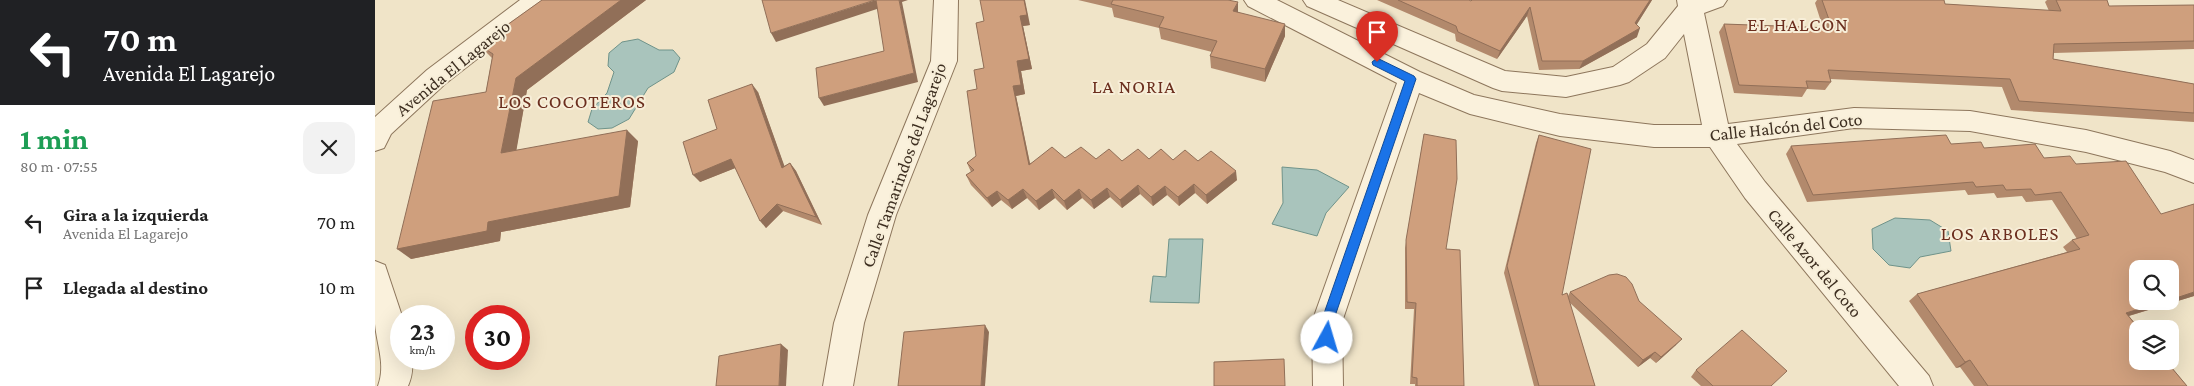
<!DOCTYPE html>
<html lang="es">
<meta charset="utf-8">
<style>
body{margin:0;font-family:"Crimson Pro",serif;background:#f2f2f2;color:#222;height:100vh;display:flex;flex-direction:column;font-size:19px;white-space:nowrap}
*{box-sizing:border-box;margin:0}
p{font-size:16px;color:#767676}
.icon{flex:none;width:28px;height:28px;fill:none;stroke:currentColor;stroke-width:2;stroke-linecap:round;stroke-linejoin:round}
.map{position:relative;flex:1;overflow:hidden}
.sheet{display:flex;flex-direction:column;background:#fff;width:375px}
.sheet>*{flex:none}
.banner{background:#202124;color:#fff;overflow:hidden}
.buttons{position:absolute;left:1754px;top:260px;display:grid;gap:10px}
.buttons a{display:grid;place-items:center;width:50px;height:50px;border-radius:10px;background:#fff;box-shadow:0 5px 20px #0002;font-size:25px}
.speed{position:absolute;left:15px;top:305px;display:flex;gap:10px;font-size:25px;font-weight:700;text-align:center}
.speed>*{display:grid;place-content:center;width:65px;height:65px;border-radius:50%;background:#fff;box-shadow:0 5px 20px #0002;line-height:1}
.speed small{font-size:12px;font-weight:400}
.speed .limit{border:8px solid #d22;background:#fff;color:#111}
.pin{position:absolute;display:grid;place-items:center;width:42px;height:42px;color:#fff;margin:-51px -21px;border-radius:50% 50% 50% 0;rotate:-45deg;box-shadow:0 0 5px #0007}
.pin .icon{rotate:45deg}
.me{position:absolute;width:55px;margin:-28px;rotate:6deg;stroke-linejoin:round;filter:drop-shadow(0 0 4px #0008)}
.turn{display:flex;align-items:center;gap:18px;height:105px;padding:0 20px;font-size:22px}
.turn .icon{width:65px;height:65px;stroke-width:2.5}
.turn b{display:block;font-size:35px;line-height:42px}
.round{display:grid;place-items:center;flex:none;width:52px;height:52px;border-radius:15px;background:#f2f2f2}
.summary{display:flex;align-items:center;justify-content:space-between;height:85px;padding:0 20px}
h1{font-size:30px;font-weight:700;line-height:38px;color:#1e9e55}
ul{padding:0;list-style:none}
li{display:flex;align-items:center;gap:15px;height:65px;padding:0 20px}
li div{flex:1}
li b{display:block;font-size:19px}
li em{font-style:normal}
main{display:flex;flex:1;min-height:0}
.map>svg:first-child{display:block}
.water{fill:#a9c4bc;stroke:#6f938a}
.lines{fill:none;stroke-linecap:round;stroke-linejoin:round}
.street-casing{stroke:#8d765c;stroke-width:2}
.street{fill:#faf1dc;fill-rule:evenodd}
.wall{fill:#b2896c}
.shaded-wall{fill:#916f58}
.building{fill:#cf9f7d;stroke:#916f58}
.route{fill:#1a73e8;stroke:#114b97}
.labels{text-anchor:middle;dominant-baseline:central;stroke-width:4;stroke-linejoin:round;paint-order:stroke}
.street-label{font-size:18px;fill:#3d2e20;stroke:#f7eed8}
.neighbourhood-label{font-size:19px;letter-spacing:1px;fill:#6b2e1e;stroke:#f7eed8}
</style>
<main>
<section class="sheet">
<div class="banner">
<div class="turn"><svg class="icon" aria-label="left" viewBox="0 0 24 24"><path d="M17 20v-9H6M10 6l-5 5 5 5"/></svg><div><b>70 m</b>Avenida El Lagarejo</div></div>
</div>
<div class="summary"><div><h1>1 min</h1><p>80 m · 07:55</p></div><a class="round"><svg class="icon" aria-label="close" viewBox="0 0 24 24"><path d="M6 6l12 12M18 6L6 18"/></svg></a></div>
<ul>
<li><svg class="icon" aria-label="left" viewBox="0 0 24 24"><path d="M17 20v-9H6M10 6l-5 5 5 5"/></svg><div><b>Gira a la izquierda</b><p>Avenida El Lagarejo</p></div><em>70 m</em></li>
<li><svg class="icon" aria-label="arrive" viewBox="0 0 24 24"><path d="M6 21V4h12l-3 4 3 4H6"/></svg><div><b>Llegada al destino</b></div><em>10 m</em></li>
</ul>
</section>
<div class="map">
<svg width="1819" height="386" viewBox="0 0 1819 386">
<rect width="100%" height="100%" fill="#f0e4c8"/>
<g class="water">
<polygon points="263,39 284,50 298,50 305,58 299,72 273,88 254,119 237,128 223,129 213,122 217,109 232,93 239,72 233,66 234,53 247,42"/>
<polygon points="907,167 942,170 974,187 951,213 942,236 897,224 908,203"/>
<polygon points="1520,218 1555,220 1573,231 1576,251 1545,257 1535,268 1514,265 1498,249 1497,229"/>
<polygon points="794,239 828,239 824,303 775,302 778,276 791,277"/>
</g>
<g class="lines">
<g class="street-casing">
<g id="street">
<polygon points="145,0 174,0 170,6 70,84 16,134 9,148 0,151 0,117 52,70"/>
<polygon points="559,0 583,0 582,61 521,215 489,323 478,386 448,386 459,323 493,215 556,61"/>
<polygon points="869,0 902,0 1045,72 1099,95 1185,114 1279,125 1327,125 1309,34 1290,58 1254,82 1245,85 1191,97 1127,91 1118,88 932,6 928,0 963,0 1130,71 1191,77 1238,67 1272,44 1303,6 1302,0 1352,0 1348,6 1329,13 1353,124 1479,108 1595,111 1711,130 1795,151 1819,160 1819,183 1790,172 1711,152 1595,131 1479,128 1362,144 1390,182 1554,376 1558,386 1524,386 1370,198 1335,147 1279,147 1185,136 1095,114 1044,93 967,322 968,386 938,386 937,322 1022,83 873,6"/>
<path d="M0 261 10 265 27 316 26 359H37C38 369 37 377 33 386H3C11 365 2 346 0 324 0 304 0 282 0 261Z"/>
</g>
</g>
<use href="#street" class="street"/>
</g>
<g class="wall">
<polygon points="167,0 271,0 152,90 141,150 263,141 255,207 126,232 125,241 36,259 111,92 117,58 104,45"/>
<polygon points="703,0 853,0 863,12 910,36 890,82 836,68 835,56 837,52 786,39 784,28 739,17 737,8"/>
<polygon points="1002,0 1094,0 1096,1 1097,0 1277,0 1262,24 1262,37 1204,69 1164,70 1152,16 1122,59 1081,41 1080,34"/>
<polygon points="1442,0 1556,0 1570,4 1674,11 1670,2 1672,0 1732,0 1734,6 1819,5 1819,49 1679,53 1678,59 1819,84 1819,122 1636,110 1627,87 1455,79 1456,82 1450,90 1432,89 1427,97 1359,93 1344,32 1349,24 1448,28 1440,3"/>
<polygon points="601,23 655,25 648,26 657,69 646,71 650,94 641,96 655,163 690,158 747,161 774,159 823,161 862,180 832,204 820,193 804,206 792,195 778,206 765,194 747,208 735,197 719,209 707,198 692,210 680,198 664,210 652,198 637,209 626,200 617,207 596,185 591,175 596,172 592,163 601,156 602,89 609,68"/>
<polygon points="383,92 409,166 415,163 421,171 447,225 408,211 391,228 360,168 325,182 342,129"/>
<polygon points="1049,134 1071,249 1089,386 1040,386 1040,384 1035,384 1039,309 1030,309 1030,248"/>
<polygon points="1164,135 1187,295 1193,296 1195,292 1264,301 1301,345 1281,363 1275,358 1263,367 1194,302 1220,386 1159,386 1129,273 1161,143"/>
<polygon points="1576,144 1609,148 1669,158 1701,164 1819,296 1754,316 1812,386 1599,386 1585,367 1581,368 1534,301 1542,294 1692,252 1688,247 1697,240 1702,239 1677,200 1651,202 1647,196 1622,198 1619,193 1593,195 1590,190 1432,202 1411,154 1416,146"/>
<polygon points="1321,370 1396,386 1326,386 1316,377"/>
</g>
<g class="shaded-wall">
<polygon points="246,0 271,0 152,90 139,164 126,153 141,78"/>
<polygon points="501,0 505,8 401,42 396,33"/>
<polygon points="524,0 533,0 527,2 543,82 449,106 444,98 539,73"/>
<polygon points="649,0 650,0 655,25 648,26 657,69 646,71 650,94 641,96 657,174 654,165 638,86 642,61 645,16"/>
<polygon points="1275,0 1277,0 1257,32 1260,23"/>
<polygon points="863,2 863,15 858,11"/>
<polygon points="1155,7 1152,16 1122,59 1125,51"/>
<polygon points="910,24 910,36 890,82 890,69"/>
<polygon points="1265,28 1262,37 1204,69 1208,61"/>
<polygon points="377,84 383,92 413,176 407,168"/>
<polygon points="252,130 263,141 255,207 126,232 125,241 36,259 22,249"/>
<polygon points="356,159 363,167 325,182 318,175"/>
<polygon points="415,163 421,171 447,225 441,217"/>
<polygon points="861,171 862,180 832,204 831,195"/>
<polygon points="819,184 820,193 804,206 803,197"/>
<polygon points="763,185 765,194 747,208 745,200"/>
<polygon points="790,186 792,195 778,206 776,197"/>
<polygon points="732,188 735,197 719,209 716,200"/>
<polygon points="648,189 652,198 637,209 633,200"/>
<polygon points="677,189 680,198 664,210 661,201"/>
<polygon points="704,189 707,198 692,210 689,201"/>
<polygon points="622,191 626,200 617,207 612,198"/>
<polygon points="402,204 408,211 391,228 385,221"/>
<polygon points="1819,292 1819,296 1740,320 1751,313 1790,301 1795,301 1795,300"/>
<polygon points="610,325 614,332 610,386 606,386"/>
<polygon points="1307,339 1301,345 1281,363 1286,357"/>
<polygon points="406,344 413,350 411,386 404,386"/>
<polygon points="1280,352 1275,358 1263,367 1268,360"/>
<polygon points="1595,360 1585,367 1581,368 1590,362"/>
</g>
<g class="building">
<polygon points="167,0 246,0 141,78 126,153 252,130 244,196 113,222 112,231 22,249 58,101 111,92 118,54 104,45"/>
<polygon points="387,0 500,0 396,33"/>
<polygon points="501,0 524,0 539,73 444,98 441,68 509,51"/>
<polygon points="605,0 649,0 652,15 645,16 654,59 642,61 646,85 638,86 654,165 677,147 690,158 706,147 721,159 734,149 747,161 763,149 774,159 786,149 798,160 810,150 823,161 836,151 861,171 831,195 819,184 803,197 790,186 776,197 763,185 745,200 732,188 716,200 704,189 689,201 677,189 661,201 648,189 633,200 622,191 612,198 591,175 599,170 592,163 601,156 592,91 602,89 599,70 609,68 601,23 609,21"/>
<polygon points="738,0 853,0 863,2 858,11 910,24 890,69 835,56 842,41 784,27 789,17 736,4"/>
<polygon points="1023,0 1094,0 1096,1 1097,0 1275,0 1260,23 1265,28 1208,61 1167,61 1155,7 1125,51 1083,32 1081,26"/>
<polygon points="1447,0 1569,0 1570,4 1686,11 1681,0 1732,0 1734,6 1819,5 1819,41 1679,44 1678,59 1819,84 1819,113 1644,101 1635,79 1453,70 1456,82 1431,81 1433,88 1364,85 1349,24 1457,28"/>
<polygon points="377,84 407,168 415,163 441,217 402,204 385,221 356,159 318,175 308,142 342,129 333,100"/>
<polygon points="1049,134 1081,140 1082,179 1071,249 1085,250 1089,386 1042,386 1042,378 1037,377 1041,303 1032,302 1031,240"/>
<polygon points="1164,135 1216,149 1187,295 1192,293 1220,386 1164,386 1132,266"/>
<polygon points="1571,135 1576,144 1606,142 1609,148 1660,144 1669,158 1695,156 1701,164 1751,161 1786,214 1819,204 1819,292 1795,300 1795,269 1762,269 1762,301 1790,301 1751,313 1764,329 1762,329 1762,361 1791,361 1812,386 1613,386 1595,360 1590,362 1542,294 1705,249 1697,240 1714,235 1686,192 1660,195 1656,189 1631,190 1628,185 1601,187 1598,182 1438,195 1416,146"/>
<polygon points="1242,274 1251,277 1257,284 1264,301 1307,339 1286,357 1280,352 1268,360 1195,292 1234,275"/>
<polygon points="610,325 606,386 523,386 529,332"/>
<polygon points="1367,330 1412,371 1396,386 1338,386 1321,370"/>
<polygon points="406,344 404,386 341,386 344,356"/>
<polygon points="909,359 910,386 839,386 839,362"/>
</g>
<polygon class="route" points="1002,58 1039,76 1041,79 958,322 959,338 957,342 952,344 948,342 946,322 1030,81 998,65 997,62"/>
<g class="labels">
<g class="street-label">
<text transform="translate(78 68) rotate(-39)">Avenida El Lagarejo</text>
<text transform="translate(1411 127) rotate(-6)">Calle Halcón del Coto</text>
<text transform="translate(529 165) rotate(-70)">Calle Tamarindos del Lagarejo</text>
<text transform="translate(1440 263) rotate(50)">Calle Azor del Coto</text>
</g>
<g class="neighbourhood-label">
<text x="1423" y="24">EL HALCON</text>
<text x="759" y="86">LA NORIA</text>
<text x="197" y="101">LOS COCOTEROS</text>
<text x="1625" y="233">LOS ARBOLES</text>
</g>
</g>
</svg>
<div class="buttons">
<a><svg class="icon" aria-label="search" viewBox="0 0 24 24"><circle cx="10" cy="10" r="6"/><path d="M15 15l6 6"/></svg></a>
<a><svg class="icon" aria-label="layers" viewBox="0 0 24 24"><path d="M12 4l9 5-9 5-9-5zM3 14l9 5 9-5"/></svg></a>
</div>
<div class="speed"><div>23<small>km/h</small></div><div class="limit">30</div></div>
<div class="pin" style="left:1002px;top:62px;background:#d93025"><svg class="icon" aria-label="arrive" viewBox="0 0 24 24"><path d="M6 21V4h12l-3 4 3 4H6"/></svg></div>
<svg class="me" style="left:952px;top:338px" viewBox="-20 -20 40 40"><circle r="19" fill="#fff"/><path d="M0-13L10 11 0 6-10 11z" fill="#1a73e8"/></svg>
</div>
</main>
